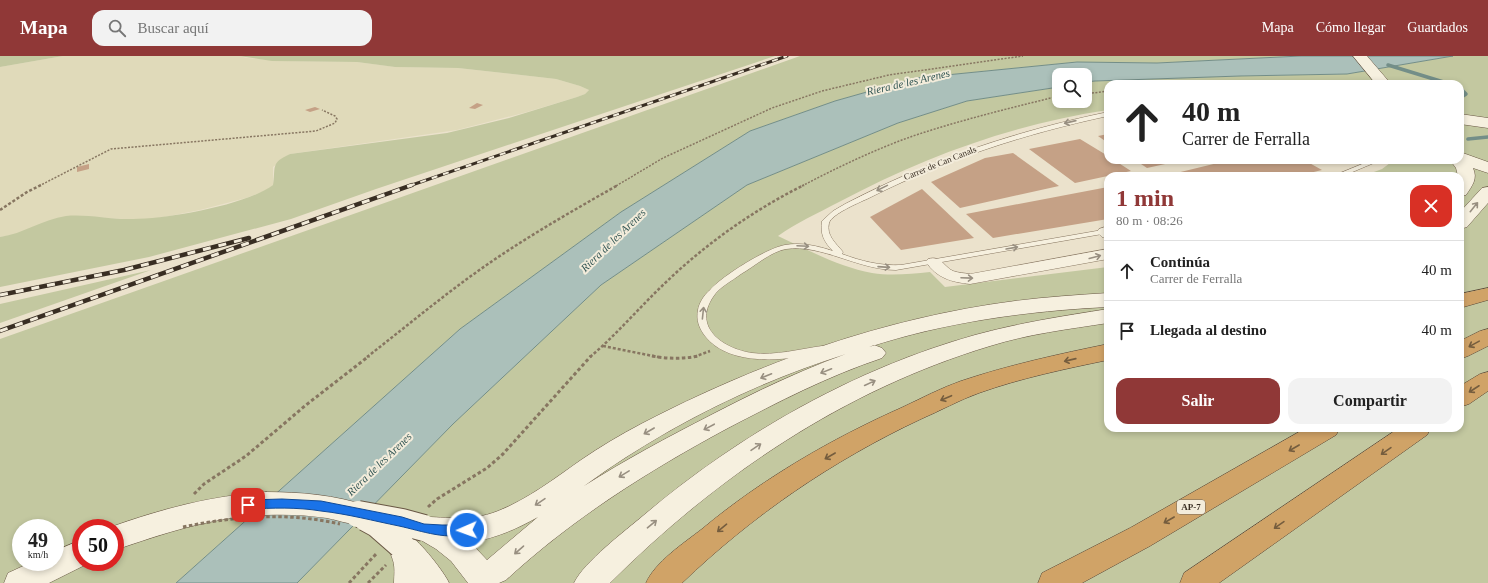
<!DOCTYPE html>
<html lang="es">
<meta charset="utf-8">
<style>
body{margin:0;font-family:"Times New Roman",serif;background:#f2f2f2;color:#222;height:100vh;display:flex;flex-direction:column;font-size:15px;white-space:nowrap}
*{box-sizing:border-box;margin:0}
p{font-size:13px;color:#767676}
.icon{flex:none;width:22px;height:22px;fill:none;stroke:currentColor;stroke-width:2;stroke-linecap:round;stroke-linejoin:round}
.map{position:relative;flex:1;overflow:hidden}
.drawer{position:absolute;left:1104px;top:116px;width:360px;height:260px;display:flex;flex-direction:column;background:#fff;border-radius:12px;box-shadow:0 2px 6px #0003}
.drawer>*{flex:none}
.guide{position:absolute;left:1104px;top:24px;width:360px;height:84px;border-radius:12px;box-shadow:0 2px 6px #0003;background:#fff;color:#222;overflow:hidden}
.controls{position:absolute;left:1052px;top:12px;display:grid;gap:8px}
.controls a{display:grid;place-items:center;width:40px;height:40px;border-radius:8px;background:#fff;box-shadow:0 2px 6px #0003;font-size:20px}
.speed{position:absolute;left:12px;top:463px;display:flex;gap:8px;font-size:20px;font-weight:700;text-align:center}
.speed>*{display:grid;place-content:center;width:52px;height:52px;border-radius:50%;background:#fff;box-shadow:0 2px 6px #0003;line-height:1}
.speed small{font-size:10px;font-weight:400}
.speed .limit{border:6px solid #d22;background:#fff;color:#111}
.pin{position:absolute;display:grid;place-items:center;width:34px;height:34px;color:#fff;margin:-17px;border-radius:8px;box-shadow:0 2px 6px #0006}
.me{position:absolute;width:44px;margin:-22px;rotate:268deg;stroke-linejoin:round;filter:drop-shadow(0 0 3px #0008)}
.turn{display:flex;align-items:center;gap:14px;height:84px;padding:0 12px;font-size:18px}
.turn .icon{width:52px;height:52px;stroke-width:2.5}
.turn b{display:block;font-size:28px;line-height:34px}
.round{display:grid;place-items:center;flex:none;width:42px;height:42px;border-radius:12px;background:#f2f2f2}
.overview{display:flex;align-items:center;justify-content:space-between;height:68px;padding:0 12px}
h1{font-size:24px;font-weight:800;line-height:30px;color:#903837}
.cta{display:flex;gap:8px;margin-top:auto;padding:8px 12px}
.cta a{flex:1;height:46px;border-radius:12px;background:#903837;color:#fff;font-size:16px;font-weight:800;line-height:46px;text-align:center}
.cta a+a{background:#f2f2f2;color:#222}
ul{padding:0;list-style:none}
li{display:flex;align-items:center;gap:12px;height:60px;padding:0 12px;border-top:1px solid #e0e0e0}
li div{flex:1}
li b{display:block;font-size:15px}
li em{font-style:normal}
header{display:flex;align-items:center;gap:24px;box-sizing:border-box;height:56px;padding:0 20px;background:#903837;color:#fff}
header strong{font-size:19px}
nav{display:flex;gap:22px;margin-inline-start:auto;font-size:14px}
.search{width:280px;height:36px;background:#f2f2f2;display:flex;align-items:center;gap:10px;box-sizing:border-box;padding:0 14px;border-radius:12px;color:#767676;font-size:15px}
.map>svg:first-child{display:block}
.farmland{fill:#e0daba}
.green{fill:#c3c8a0;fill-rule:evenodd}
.water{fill:#abc0ba;stroke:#738e88}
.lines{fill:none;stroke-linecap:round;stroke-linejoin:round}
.stream{stroke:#738e88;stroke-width:3.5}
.building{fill:#c5a186}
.lane-casing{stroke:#877661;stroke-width:1}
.street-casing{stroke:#877661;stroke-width:1}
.secondary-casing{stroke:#695744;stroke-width:1}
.highway-casing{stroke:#554435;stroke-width:1}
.path-far2{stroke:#877661;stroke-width:1.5;stroke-dasharray:2 1.5;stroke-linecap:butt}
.path-far1{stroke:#877661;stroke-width:2.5;stroke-dasharray:3 2;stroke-linecap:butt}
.path{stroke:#877661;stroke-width:3;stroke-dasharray:3.5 2.5;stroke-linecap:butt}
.lane{fill:#f6f0df;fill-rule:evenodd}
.street{fill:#f6f0df;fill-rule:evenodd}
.secondary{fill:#f6f0df;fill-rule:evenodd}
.highway{fill:#d0a367;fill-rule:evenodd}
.rail-far1-casing{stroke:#392e23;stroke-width:3}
.rail-casing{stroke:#392e23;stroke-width:4.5}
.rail-far1{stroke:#f3ecdb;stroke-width:2;stroke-dasharray:6;stroke-linecap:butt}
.rail{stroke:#f3ecdb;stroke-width:3;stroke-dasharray:8;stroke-linecap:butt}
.secondary-bridge-casing{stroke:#695744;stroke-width:28;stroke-linecap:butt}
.path-bridge{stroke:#877661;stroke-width:3;stroke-dasharray:3.5 2.5;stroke-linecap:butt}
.secondary-bridge{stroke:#f6f0df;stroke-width:26}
.oneway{stroke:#988f81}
.oneway2{stroke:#755d3e}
.route{fill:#1a73e8;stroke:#114b97}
.labels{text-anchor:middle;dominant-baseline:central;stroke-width:4;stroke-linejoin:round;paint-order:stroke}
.far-street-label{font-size:9px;fill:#392e23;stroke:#f3ecdb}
.shield{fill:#f3ecdb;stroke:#71675a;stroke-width:1}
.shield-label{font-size:9px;font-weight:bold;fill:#392e23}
.water-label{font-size:11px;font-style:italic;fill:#345755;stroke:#f3ecdb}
</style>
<header>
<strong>Mapa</strong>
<div class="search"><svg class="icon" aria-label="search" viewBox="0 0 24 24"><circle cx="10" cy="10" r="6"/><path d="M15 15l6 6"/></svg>Buscar aquí</div>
<nav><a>Mapa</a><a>Cómo llegar</a><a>Guardados</a></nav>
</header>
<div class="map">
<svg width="1488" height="527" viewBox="0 0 1488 527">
<rect width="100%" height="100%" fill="#ebe2cc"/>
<polygon class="farmland" points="63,0 239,0 247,2 286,5 357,6 396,11 458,12 556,23 580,30 589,34 585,38 577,41 527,56 457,74 290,98 273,111 273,129 267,134 246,142 200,154 154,163 123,163 77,160 13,179 0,181 0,11"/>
<g class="green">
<polygon points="0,0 63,0 0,11"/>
<path d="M239 0H775L376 133 291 163 149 201 0 231V181C23 178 43 163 66 160 88 158 111 164 133 163 168 163 246 149 273 129 276 111 270 107 290 98L447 77 509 62 577 41 585 38 589 34 580 30 556 23 458 12 395 11 357 6 272 5Z"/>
<path d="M800 0H1301L1157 7 1077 6 916 22 835 45 750 75 621 156 460 273 176 527H0V283ZM21 472H55V506H21ZM81 472H115V506H81Z"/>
<path d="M1453 0H1488V527H297L453 368 601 229 747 129 898 67 967 45 1059 31V45H1085V26L1095 25 1240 20 1347 18ZM1108 28H1460V104H1394L1382 113 1363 120H1460V372H1108V211L945 231 930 216C910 218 891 220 872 217 839 211 808 194 778 180 796 167 818 157 839 146 923 101 1013 68 1108 54Z"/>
<polygon points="151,214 0,267 0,248"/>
</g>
<polygon class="water" points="1301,0 1453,0 1347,18 1240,20 1095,25 1085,26 1085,19 1059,19 1059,31 967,45 898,67 747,129 601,229 453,368 297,527 176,527 460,273 621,156 750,75 835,45 916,22 1077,6 1157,7"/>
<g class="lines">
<g class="stream">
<polyline points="1388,9 1450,28"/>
<polyline points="1460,32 1466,38 1460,42"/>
<polyline points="1468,83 1488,81"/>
</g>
</g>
<g class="building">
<polygon points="477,47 483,49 475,53 469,52"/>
<polygon points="315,51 320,53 310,56 305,54"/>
<polygon points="1108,78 1108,87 1098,80"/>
<polygon points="1080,83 1108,100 1108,104 1114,104 1131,115 1075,127 1029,93"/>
<polygon points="1013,97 1059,130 960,152 931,126 985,102"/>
<polygon points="1135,104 1179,104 1179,105 1147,112"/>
<polygon points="1230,104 1304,104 1322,114 1297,120 1164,120"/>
<polygon points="89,108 89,113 77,116 77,111"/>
<polygon points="1108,131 1108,163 993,182 966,158"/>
<polygon points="922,133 974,182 901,194 870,161"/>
</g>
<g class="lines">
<g class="lane-casing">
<g id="lane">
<path d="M1108 56V60C1024 78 944 104 867 143 858 147 832 158 829 167 826 180 836 187 843 196L842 198C861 205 880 210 901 209L1108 173V177L896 214C858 214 822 188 786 193 770 196 755 210 741 218 732 225 719 231 713 241 692 272 724 293 752 297 775 300 800 293 822 290L827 293 825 295C790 305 730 312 705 280 699 272 696 264 698 254 699 247 704 239 710 234 722 220 767 192 785 189 801 186 818 190 833 195 824 186 820 178 822 165L833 155 845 148C929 104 1016 75 1108 56Z"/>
<polygon points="1372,104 1381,104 1343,120 1333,120"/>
</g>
</g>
<g class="street-casing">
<g id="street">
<polygon points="1105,171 1108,172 1108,183 1102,181 1097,176 1099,173"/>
<path d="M1108 193V203L970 228C951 226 937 222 926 206L928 203C941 199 943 210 953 215 959 217 964 217 970 218Z"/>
</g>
</g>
<g class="secondary-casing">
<g id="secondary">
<polygon points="1353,0 1367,0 1391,28 1376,28"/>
<polygon points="1460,58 1488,62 1488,72 1460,68"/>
<path d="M1460 96 1488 106V117L1473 112C1478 123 1472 130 1466 139L1460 140V120H1458L1456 112 1450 104H1460Z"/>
<polygon points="1488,131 1488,147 1467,171 1460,173 1460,156 1482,132"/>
<path d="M1108 237V251C1027 255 946 266 869 291L874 289 882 292 886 297 882 302C828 320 778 346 728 372 648 415 572 463 506 524L499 527H468L451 505 436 493 414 480 410 472 414 464C427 459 437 462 450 462 467 463 483 461 498 455 528 443 554 423 581 404 600 391 620 379 641 368 758 307 884 262 1015 245 1046 241 1077 239 1108 237ZM846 298C799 315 755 336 711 359 668 381 625 404 584 430 662 373 753 327 846 298ZM538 461 487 504 470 486C494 483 517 473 538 461Z"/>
<path d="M1108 253V267C1069 273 1028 278 990 290 844 334 717 420 610 527H574C584 506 625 475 644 459 740 378 854 313 975 279 1019 267 1063 260 1108 253Z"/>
<path d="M266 436C301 436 335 439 368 450L372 458 368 466C353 471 342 465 327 462 307 459 286 458 266 459 212 461 165 477 115 494V472H108C161 453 210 440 266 436Z"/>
<path d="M401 477C404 478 408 478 410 480 419 484 445 517 449 527H394C395 508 395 506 386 489L391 480Z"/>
<polygon points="81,484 81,506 91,506 49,527 4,527 8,517 32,506 55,506 55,495"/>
</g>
</g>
<g class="highway-casing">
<g id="highway">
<polygon points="1488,232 1488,244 1460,252 1460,238"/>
<polygon points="1488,273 1488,290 1468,300 1460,303 1460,285 1480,275"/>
<path d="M1108 288V304C1065 313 1021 322 979 337 959 344 940 355 921 363 832 405 753 459 682 527H646C655 506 684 487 702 473 762 423 831 383 903 351 922 342 941 332 961 325 1009 309 1059 298 1108 288Z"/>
<polygon points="1488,316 1488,335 1469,348 1460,351 1460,330 1480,318"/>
<polygon points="1306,372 1340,372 1336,379 1150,490 1082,527 1038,527 1042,517 1130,472"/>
<polygon points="1399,372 1431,372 1427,379 1219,527 1180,527 1184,517"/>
</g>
</g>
<g class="path-far2">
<polyline points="1085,38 1108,35"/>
<polyline points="39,130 111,93 316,75 335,67 337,63 335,60 322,54"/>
<polyline points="616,130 663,102 772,52 822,35 889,19 1023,0"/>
<path d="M802 130C836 112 876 93 913 80 961 64 1010 52 1059 40"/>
</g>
<g class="path-far1">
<polyline points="0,154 27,136 41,129"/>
<polyline points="603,290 658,301"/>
<path d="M367 301C407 270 446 237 488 208 530 179 574 154 618 129"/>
<path d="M590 301C616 279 638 253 662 230 704 189 752 155 804 129"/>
<polyline points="694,301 710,295"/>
</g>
<g class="path">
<path d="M652 300C668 303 683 303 699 300"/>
<polyline points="194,438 204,428 246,400 306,349 369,300"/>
<polyline points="428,451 437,443 487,412 503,398 591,300"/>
<polyline points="349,527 377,497"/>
<polyline points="368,527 386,509"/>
</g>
<use href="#lane" class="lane"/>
<use href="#street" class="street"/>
<use href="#secondary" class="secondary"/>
<use href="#highway" class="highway"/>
<g class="rail-far1-casing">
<polyline id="rail-far1" points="409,130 787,0"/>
</g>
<g class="rail-casing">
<g id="rail">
<polyline points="0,239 124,214 249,182"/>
<polyline points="0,275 412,129"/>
</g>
</g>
<use href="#rail-far1" class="rail-far1"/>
<use href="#rail" class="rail"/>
<g class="secondary-bridge-casing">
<g id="secondary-bridge">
<polyline points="358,458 402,466 424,472"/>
<polyline points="366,462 377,468 401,489"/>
</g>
</g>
<path class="path-bridge" d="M183 471C236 460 287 456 340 468"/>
<use href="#secondary-bridge" class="secondary-bridge"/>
</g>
<defs><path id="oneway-shaft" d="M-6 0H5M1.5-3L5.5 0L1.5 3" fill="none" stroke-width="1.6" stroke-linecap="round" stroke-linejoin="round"/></defs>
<g class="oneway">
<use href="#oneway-shaft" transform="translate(1070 66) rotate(167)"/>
<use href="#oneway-shaft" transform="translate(882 132) rotate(154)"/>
<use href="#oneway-shaft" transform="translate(1474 151) rotate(-51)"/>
<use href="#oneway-shaft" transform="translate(803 190) rotate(3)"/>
<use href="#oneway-shaft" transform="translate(1012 192) rotate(-10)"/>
<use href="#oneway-shaft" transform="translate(1095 201) rotate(-15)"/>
<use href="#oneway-shaft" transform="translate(884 211) rotate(4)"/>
<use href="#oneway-shaft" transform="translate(967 222) rotate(2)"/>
<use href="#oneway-shaft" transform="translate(703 257) rotate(-84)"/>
<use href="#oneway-shaft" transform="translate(826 315) rotate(158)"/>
<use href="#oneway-shaft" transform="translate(766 320) rotate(158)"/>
<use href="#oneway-shaft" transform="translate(870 327) rotate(-25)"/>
<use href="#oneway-shaft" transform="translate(709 371) rotate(152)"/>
<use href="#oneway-shaft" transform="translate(649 375) rotate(150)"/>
<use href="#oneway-shaft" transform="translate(756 391) rotate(-34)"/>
<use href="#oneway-shaft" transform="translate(624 418) rotate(149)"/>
<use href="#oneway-shaft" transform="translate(540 446) rotate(146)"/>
<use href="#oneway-shaft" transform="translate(652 468) rotate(-40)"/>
<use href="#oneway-shaft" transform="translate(519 494) rotate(139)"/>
</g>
<g class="oneway2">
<use href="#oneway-shaft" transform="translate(1474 288) rotate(151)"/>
<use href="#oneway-shaft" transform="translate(1070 304) rotate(167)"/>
<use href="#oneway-shaft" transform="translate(1474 333) rotate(147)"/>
<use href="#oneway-shaft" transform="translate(946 342) rotate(157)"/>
<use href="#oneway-shaft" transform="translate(1294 392) rotate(150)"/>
<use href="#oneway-shaft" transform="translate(1386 395) rotate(145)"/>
<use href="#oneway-shaft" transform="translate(830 400) rotate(150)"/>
<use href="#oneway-shaft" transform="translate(1169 464) rotate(150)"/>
<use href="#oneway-shaft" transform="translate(1279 469) rotate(145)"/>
<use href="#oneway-shaft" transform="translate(722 472) rotate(140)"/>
</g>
<path class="route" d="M282 443 321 445 402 461 424 468 442 469H467L471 470 473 474 471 477C448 485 422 475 399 470 374 465 348 458 321 455 297 451 273 452 248 453L244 452 242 449 244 445 248 444Z"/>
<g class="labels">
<g class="far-street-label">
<text transform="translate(940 107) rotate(-22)">Carrer de Can Canals</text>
</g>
<rect class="shield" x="1177" y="444" width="28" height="14" rx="3"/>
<g class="shield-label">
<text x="1191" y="451">AP-7</text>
</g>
<g class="water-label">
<text transform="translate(908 26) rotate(-13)">Riera de les Arenes</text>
<text transform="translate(613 184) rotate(-44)">Riera de les Arenes</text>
<text transform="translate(379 408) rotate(-44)">Riera de les Arenes</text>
</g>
</g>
</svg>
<div class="controls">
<a><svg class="icon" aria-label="search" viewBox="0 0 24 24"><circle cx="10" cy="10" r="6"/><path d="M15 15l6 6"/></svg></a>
</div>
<div class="speed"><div>49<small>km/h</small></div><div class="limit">50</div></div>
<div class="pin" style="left:248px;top:449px;background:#d93025"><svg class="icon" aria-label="arrive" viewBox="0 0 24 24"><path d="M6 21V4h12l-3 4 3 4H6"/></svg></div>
<svg class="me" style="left:467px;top:474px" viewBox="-20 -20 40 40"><circle r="17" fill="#1a73e8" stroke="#fff" stroke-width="3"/><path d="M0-11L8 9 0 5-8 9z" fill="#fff"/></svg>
<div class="guide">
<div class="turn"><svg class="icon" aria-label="ahead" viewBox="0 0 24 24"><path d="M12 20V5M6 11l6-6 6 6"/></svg><div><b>40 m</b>Carrer de Ferralla</div></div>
</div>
<section class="drawer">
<div class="overview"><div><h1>1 min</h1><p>80 m · 08:26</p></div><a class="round" style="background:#d93025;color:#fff"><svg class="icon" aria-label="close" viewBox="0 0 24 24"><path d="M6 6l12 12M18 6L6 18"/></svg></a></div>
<ul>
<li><svg class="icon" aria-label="ahead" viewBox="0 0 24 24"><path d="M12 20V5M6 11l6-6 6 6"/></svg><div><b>Continúa</b><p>Carrer de Ferralla</p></div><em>40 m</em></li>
<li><svg class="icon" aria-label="arrive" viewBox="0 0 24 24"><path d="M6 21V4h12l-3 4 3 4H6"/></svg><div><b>Llegada al destino</b></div><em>40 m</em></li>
</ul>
<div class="cta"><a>Salir</a><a>Compartir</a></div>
</section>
</div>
